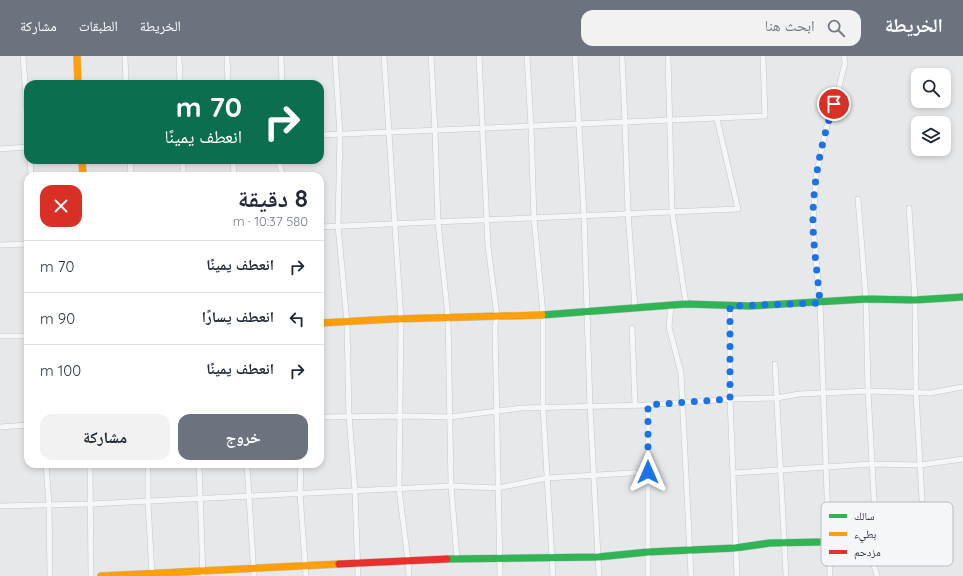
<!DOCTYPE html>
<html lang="ar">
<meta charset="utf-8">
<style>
body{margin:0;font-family:Quicksand,"Noto Naskh Arabic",sans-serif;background:#f2f2f3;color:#1f2937;direction:rtl;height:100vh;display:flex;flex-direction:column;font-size:15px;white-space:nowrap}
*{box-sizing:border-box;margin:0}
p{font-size:13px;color:#747a83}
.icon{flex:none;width:22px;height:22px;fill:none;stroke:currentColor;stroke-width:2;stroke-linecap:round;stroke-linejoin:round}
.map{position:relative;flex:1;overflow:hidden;direction:ltr}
.side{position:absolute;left:24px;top:116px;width:300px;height:296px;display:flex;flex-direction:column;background:#fff;border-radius:12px;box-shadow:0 2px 6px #0003;direction:rtl}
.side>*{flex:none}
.guide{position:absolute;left:24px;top:24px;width:300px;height:84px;border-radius:12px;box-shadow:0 2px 6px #0003;direction:rtl;background:#0b6e4f;color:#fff;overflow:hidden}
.controls{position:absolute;left:911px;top:12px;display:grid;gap:8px}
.controls a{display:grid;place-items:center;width:40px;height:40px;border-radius:8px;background:#fff;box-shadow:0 2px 6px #0003;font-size:20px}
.pin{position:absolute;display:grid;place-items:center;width:34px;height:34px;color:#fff;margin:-17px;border:2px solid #fff;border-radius:50%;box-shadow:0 1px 4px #0007}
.me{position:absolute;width:44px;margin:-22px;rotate:0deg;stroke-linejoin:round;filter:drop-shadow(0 0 3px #0008)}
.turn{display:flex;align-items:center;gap:14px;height:84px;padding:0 16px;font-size:18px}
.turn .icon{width:52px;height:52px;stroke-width:2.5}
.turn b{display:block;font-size:28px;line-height:34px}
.round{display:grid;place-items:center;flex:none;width:42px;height:42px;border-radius:12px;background:#f2f2f3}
.summary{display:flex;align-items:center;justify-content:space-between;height:68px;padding:0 16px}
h1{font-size:24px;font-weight:700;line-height:30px}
.cta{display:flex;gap:8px;margin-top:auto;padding:8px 16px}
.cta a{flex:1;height:46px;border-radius:12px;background:#6c737f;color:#fff;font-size:16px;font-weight:700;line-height:46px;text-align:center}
.cta a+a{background:#f2f2f3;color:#1f2937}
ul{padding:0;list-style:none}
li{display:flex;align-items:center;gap:12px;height:52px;padding:0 16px;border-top:1px solid #e0e1e3}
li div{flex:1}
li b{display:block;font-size:15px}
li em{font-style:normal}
header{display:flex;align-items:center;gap:24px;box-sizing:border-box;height:56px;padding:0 20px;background:#6c737f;color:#fff}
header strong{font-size:19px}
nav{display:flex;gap:22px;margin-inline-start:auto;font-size:14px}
.search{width:280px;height:36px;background:#f2f2f3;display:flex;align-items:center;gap:10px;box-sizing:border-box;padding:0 14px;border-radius:12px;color:#747a83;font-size:15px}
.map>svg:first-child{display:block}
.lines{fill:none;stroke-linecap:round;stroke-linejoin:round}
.street-casing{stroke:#c4c6c8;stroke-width:6}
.fast-casing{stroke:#c4c6c8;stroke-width:8}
.slow-casing{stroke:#c4c6c8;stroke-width:8}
.jam-casing{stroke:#c4c6c8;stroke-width:8}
.street{stroke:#f5f6f7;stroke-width:5}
.fast{stroke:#30b455;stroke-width:7}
.slow{stroke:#ff9f0a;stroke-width:7}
.jam{stroke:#e5322d;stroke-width:7}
.route{stroke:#1a73e8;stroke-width:7;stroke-dasharray:0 12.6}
.key{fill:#f4f6f9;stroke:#b8bcc3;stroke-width:1}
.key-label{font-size:11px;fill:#2b3445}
</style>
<header>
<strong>الخريطة</strong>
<div class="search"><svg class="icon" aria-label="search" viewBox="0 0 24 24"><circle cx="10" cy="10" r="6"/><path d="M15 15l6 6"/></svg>ابحث هنا</div>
<nav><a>الخريطة</a><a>الطبقات</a><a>مشاركة</a></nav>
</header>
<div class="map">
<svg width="963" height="520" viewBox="0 0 963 520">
<rect width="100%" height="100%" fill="#e6e8ea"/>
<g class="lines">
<g class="street-casing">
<g id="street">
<polyline points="23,0 28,70"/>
<polyline points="125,0 126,28"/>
<polyline points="179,0 180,28"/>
<polyline points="227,0 228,28"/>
<polyline points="281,0 282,28"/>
<polyline points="335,0 340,79 338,170 347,266 349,360 355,435 358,520"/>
<polyline points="384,0 401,263 399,433 408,505 409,520"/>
<polyline points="431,0 435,75 438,166 448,261 451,430 457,503"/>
<polyline points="479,0 488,190 497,260 495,270 500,520"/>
<polyline points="527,0 531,70 534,162 543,258 543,352 553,520"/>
<polyline points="575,0 584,159 590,350 599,520"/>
<polyline points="622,0 625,66 628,157 635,252"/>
<polyline points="668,0 672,155 686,248"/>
<polyline points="320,79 765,60 763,0"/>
<polyline points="0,93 28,91"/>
<polyline points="30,104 31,120"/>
<polyline points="130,104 131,120"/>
<polyline points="183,104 183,120"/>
<polyline points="233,104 234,120"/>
<polyline points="278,104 283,120"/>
<polyline points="858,143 866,243 868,335 875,460 872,502 877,520"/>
<polyline points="909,152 915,244 916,338 922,443"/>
<polyline points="320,171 738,153 717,63"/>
<polyline points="0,189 28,188"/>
<polyline points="671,250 669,271 681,317 691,520"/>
<polyline points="730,250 730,343 737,520"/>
<polyline points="632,272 635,349"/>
<polyline points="0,280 28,280"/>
<polyline points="775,308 786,520"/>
<polyline points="648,349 648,520"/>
<polyline points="320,361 409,360 449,361 522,352 648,349 730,343 777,342 799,338 868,335 930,337 963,331"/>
<polyline points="0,371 28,369"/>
<polyline points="46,408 49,449 50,520"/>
<polyline points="90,408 91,520"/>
<polyline points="148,408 148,446 152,519"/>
<polyline points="199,408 203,520"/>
<polyline points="247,408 254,520"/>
<polyline points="301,408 300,438 306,520"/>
<polyline points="733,417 872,408 920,409 963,403"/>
<polyline points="0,450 90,448 451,430 498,432 547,422 648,416"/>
<polyline points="830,520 820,247 813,170 816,120 826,73 838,35 845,7 844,0"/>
</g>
</g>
<g class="fast-casing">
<g id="fast">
<polyline points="542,259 686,248 750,250 866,243 915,244 963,241"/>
<polyline points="447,503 598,501 648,496 735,492 770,487 873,485"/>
</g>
</g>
<g class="slow-casing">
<g id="slow">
<polyline points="77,0 78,28"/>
<polyline points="82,104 83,120"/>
<polyline points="320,267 394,263 542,259"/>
<polyline points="101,520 339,508"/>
</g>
</g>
<g class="jam-casing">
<polyline id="jam" points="339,508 447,503"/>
</g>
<use href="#street" class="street"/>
<use href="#fast" class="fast"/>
<use href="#slow" class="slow"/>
<use href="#jam" class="jam"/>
</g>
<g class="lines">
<path class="route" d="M648 416V349L730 343V250L820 247C818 222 814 196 813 171 812 129 821 87 834 48"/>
</g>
<rect x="821" y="446" width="132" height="64" rx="6" class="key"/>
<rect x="829" y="458" width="18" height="4" fill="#30b455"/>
<rect x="829" y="476" width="18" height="4" fill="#ff9f0a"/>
<rect x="829" y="494" width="18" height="4" fill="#e5322d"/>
<g class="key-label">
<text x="854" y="464">سالك</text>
<text x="854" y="482">بطيء</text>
<text x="854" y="500">مزدحم</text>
</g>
</svg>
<div class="controls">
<a><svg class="icon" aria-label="search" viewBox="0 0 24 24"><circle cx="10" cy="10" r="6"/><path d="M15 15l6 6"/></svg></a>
<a><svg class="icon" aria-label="layers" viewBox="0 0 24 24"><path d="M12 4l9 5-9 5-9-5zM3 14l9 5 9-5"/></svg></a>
</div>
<div class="pin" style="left:834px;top:48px;background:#d93025"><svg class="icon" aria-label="arrive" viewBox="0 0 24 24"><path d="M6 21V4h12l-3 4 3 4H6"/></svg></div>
<svg class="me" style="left:648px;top:416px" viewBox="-20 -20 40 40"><path d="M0-17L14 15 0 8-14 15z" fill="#1a73e8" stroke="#fff" stroke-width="4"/></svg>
<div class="guide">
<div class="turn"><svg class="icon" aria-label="right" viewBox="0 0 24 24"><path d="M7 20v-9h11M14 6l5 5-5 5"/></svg><div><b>70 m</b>انعطف يمينًا</div></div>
</div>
<section class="side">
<div class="summary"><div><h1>8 دقيقة</h1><p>580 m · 10:37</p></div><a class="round" style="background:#d93025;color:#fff"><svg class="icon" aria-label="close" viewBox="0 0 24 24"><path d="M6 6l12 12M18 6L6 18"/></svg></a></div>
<ul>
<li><svg class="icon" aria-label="right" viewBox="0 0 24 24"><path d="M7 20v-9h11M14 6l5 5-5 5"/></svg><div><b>انعطف يمينًا</b></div><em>70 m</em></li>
<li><svg class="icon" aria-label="left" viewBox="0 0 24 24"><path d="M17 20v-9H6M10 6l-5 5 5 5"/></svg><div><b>انعطف يسارًا</b></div><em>90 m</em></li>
<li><svg class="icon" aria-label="right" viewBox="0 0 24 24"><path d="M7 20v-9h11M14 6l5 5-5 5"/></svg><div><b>انعطف يمينًا</b></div><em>100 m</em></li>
</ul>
<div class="cta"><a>خروج</a><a>مشاركة</a></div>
</section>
</div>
